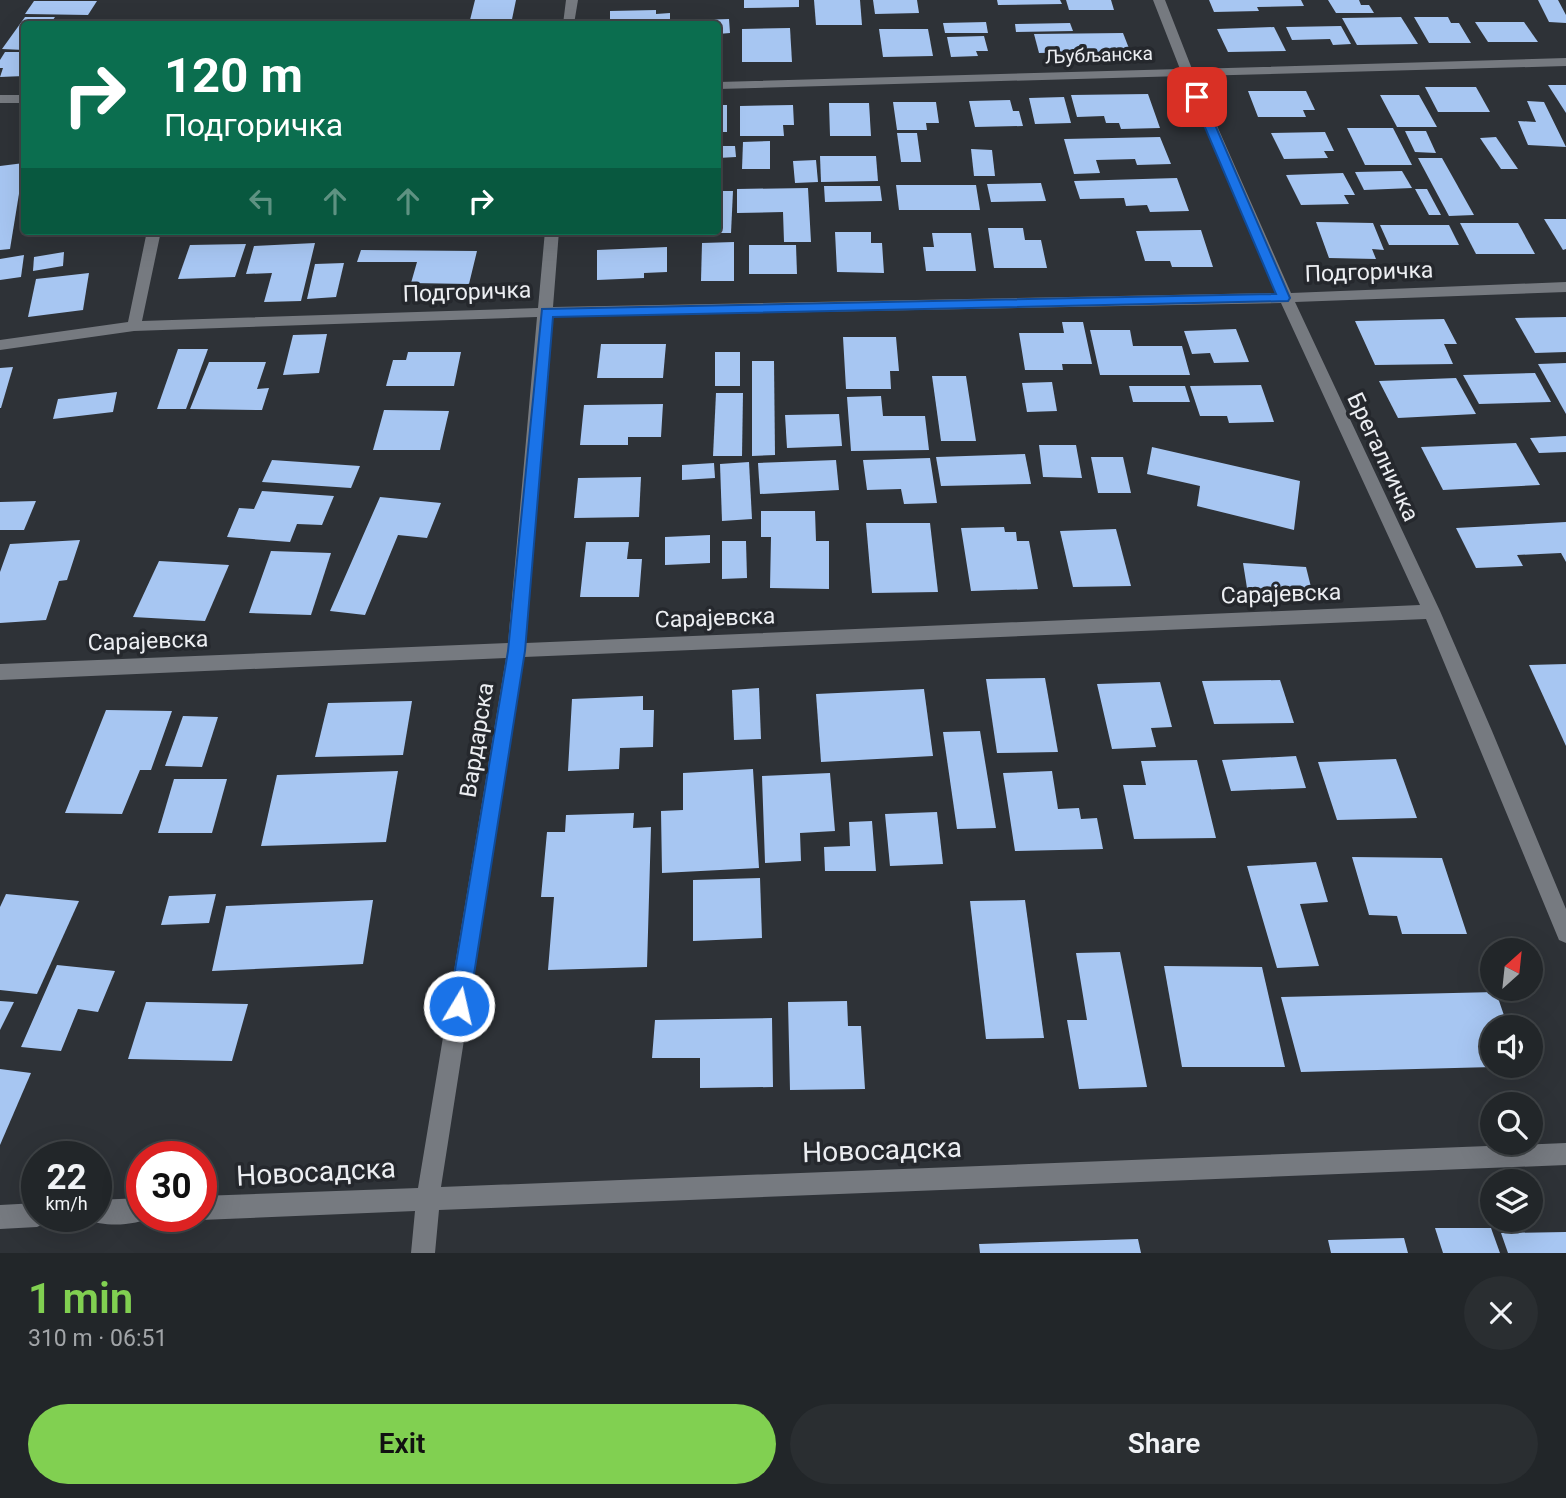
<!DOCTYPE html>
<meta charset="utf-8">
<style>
body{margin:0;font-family:Roboto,sans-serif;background:#2a2e31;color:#f1f3f6;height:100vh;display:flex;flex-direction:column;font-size:26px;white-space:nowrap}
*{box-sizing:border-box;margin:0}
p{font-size:23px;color:#a2a5a8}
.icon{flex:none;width:38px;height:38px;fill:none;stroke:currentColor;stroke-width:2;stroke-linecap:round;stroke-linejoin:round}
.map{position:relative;height:1253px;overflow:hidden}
.side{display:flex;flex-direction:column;background:#222629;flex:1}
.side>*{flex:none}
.top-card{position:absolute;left:21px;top:21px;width:700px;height:214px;border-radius:7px;box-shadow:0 7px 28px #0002,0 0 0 2px #3f4346;background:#0b6e4f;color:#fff;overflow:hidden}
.needle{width:46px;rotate:27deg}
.fabs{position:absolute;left:1480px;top:938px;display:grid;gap:14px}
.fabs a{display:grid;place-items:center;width:63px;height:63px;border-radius:50%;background:#222629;box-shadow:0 7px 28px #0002,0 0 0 2px #3f4346;font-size:35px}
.speed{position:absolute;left:21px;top:1141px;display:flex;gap:14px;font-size:35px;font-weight:700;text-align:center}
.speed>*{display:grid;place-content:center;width:91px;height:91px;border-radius:50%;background:#222629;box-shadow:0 7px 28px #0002,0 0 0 2px #3f4346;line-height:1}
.speed small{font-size:18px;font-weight:400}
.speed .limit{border:10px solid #d22;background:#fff;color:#111}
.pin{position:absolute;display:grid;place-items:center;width:60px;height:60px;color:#fff;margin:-30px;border-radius:14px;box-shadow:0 4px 10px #0006}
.me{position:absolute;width:77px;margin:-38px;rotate:9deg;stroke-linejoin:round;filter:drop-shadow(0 0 5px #0008)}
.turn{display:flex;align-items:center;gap:24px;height:147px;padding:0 28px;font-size:32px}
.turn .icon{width:91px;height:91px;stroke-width:2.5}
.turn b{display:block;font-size:49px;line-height:60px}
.lanes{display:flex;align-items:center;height:66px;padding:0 28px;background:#0003;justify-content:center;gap:35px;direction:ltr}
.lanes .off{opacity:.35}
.round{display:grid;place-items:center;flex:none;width:74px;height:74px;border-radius:37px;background:#2a2e31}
.overview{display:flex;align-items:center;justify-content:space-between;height:119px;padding:0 28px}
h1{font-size:42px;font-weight:600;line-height:52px;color:#81d051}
.cta{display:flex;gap:14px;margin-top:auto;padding:14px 28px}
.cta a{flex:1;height:80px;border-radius:42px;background:#81d051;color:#111;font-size:28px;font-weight:600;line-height:80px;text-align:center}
.cta a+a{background:#2a2e31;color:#f1f3f6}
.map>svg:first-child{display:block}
.building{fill:#a7c6f2}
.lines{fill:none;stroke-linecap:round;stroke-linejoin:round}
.minor{fill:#767a80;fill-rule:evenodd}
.route{fill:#1a73e8;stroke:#114b97;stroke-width:2}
.labels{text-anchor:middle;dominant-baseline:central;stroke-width:7;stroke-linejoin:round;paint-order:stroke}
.far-street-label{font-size:19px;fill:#eceef2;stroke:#25282d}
.street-label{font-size:23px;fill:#eceef2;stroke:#25282d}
.near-street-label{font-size:28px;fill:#eceef2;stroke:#25282d}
</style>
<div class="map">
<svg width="1566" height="1253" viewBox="0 0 1566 1253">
<rect width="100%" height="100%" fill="#2e3237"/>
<g class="building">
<polygon points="475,0 516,0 511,24 469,24"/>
<polygon points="744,0 799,0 799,7 744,8"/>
<polygon points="814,0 860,0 862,25 816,25"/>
<polygon points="873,0 917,0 919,13 875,14"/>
<polygon points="997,0 1060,0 1062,4 998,5"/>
<polygon points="1066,0 1111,0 1114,10 1069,10"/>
<polygon points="1209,0 1301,0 1304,6 1257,7 1259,11 1214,12"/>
<polygon points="1328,0 1359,0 1361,5 1369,5 1374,13 1336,13"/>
<polygon points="1538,0 1558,0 1566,15 1566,23 1549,22"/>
<polygon points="34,1 97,1 88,15 25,14"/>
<polygon points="656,10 656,14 670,13 670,24 610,24 610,11"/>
<polygon points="25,17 55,17 50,24 24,24 24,50 2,49"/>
<polygon points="1401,17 1418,44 1357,45 1342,18"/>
<polygon points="1414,17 1448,17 1451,23 1459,23 1471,43 1429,43"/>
<polygon points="729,19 730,33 718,34 718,24 699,24 699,20"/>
<polygon points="986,22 988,33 945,33 943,23"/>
<polygon points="1475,22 1524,22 1538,42 1488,42"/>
<polygon points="1070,23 1073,31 1016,32 1015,24"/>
<polygon points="1341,26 1351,44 1333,45 1330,39 1292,40 1286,27"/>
<polygon points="1274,27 1286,51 1228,52 1217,29"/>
<polygon points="790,28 792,62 742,62 742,29"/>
<polygon points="879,29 928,29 933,56 883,57"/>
<polygon points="1123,33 1130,51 1039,53 1034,34"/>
<polygon points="984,36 988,51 976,51 978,56 951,57 947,37"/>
<polygon points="5,52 24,52 24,76 0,77 3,68 0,68 0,60"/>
<polygon points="1548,85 1566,85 1566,113"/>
<polygon points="1425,87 1476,87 1490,112 1438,112"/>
<polygon points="1248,91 1306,91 1315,110 1303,110 1306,117 1258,117"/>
<polygon points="1148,94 1160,128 1121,129 1119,123 1106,123 1104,116 1077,117 1071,95"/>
<polygon points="1380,95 1419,95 1437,127 1397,127"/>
<polygon points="1064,97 1071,123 1035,124 1029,98"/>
<polygon points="1010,100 1013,111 1019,111 1023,126 975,127 969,101"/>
<polygon points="1527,101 1544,102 1566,147 1528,145 1518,121 1536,122"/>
<polygon points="893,102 936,102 939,123 926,123 927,130 897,130"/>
<polygon points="829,103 869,103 871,136 830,136"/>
<rect x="718" y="105" width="9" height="27"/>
<polygon points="793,105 794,125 783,125 784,136 740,136 740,106"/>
<polygon points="1347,128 1393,128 1412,165 1365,165"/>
<polygon points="1405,131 1426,131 1436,153 1415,152"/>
<polygon points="1325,132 1334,151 1324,151 1328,158 1284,159 1271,133"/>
<polygon points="897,133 917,133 921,162 901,162"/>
<polygon points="1160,137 1171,164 1137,165 1135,159 1096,160 1100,173 1074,174 1064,139"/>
<polygon points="1496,137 1518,169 1501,169 1480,138"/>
<polygon points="770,141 770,169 742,169 743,142"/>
<polygon points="718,146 735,146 736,157 718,158"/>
<polygon points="971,149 992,150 995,176 974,176"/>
<polygon points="820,156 876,156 878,181 821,182"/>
<polygon points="1418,158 1442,158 1474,215 1449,216"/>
<polygon points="816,160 818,182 795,183 793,161"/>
<polygon points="24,163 10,249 0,250 0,166"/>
<polygon points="1402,171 1412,188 1364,190 1355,172"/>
<polygon points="1343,173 1355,195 1344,195 1349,204 1301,205 1286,175"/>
<polygon points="1177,178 1189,211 1150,212 1147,205 1126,206 1124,198 1080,199 1074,181"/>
<polygon points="1041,183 1046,201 991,202 987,184"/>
<polygon points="896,185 976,185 980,210 899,210"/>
<polygon points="824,186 880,186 882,201 825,202"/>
<polygon points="808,188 811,242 784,242 783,212 737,213 737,189"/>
<polygon points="1415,189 1427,189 1441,215 1429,215"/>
<polygon points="718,191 733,191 731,233 718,233"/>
<polygon points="1544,219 1566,219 1566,249 1563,250"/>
<polygon points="1316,222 1373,223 1384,250 1372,249 1376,259 1329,258"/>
<polygon points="1460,223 1518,223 1535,254 1476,254"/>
<polygon points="1380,225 1449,225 1459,245 1389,245"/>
<polygon points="988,228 1023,228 1025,240 1041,240 1047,268 994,268"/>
<polygon points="1201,230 1213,267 1172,267 1170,261 1145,261 1136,231"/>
<polygon points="411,231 474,231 473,236 410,236"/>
<polygon points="835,232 871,232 871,243 882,243 884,273 837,272"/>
<polygon points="932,233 971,233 976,271 926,271 923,247 934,247"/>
<polygon points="734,242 734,281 701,281 702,243"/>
<polygon points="315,243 301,301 264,302 272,273 246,274 254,246"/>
<polygon points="246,244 235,277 178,279 190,245"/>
<polygon points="749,245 796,245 797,274 749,274"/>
<polygon points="667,247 667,272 644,273 644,278 597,280 597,250"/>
<polygon points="361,250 477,251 469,284 411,283 417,262 357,262"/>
<polygon points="64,252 63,266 33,271 34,257"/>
<polygon points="24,255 21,277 0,280 0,259"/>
<polygon points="344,263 336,297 307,299 315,264"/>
<polygon points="89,273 83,310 28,317 36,279"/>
<polygon points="1566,317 1566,352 1535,353 1515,318"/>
<polygon points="1444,319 1457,344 1444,344 1453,364 1375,365 1355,321"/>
<polygon points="1062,322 1083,322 1092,364 1062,364 1063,370 1025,370 1019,333 1064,333"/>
<polygon points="1236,329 1249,362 1214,363 1210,353 1192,354 1184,331"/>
<polygon points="1090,330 1130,330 1133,346 1182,346 1190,375 1100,375"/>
<polygon points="327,334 319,373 283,375 293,335"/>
<polygon points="843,337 896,337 899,371 890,371 891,389 846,389"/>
<polygon points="601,344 666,344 663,378 597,378"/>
<polygon points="178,349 208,349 186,409 157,409"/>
<polygon points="408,352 461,352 454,386 386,386 393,360 406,360"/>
<rect x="715" y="352" width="25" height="34"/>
<polygon points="752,361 774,361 775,455 752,456"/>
<polygon points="209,362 266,362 257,389 269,388 262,410 190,409"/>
<polygon points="1566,363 1566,414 1538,364"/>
<polygon points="13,367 1,408 0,408 0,368"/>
<polygon points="1535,373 1551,402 1479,404 1463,375"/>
<polygon points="932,376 966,376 976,441 941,441"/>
<polygon points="1456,378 1476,414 1398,418 1379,381"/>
<polygon points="1052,382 1057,411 1027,412 1022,383"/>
<polygon points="1261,385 1274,422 1229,423 1227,416 1200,416 1190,386"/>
<polygon points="1129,386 1185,386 1190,402 1133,402"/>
<polygon points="117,392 113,412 53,419 58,399"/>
<polygon points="716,393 743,393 742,456 713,456"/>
<polygon points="881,396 883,416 925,416 929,450 851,451 847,397"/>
<polygon points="663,404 661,437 628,437 628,445 580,445 584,405"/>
<polygon points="384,410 449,411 440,450 373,450"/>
<polygon points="839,414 842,446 787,448 785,415"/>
<polygon points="1566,436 1566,452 1539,453 1530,438"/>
<polygon points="1516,443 1540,485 1443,490 1421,447"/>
<polygon points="1039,445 1076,445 1082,478 1043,477"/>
<polygon points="1152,447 1300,481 1294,530 1197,506 1200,486 1147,474"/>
<polygon points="1025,454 1031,484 941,486 936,457"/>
<polygon points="1091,457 1123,457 1131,493 1098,493"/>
<polygon points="930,458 937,503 904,504 901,489 867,490 863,460"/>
<polygon points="272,460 360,466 351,488 262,482"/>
<polygon points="836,460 839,490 760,494 758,463"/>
<polygon points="749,462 752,519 722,521 720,464"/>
<polygon points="714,463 715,478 682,480 682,465"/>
<polygon points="641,477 639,517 574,518 578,478"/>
<polygon points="262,491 334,496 322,525 297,524 290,542 227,537 239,508 254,509"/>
<polygon points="380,497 441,503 427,538 398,535 365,615 330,611"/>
<polygon points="36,501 24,530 0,530 0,502"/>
<polygon points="761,511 815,511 816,541 829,541 829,589 770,588 771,537 761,537"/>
<polygon points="1566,522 1566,562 1561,553 1517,555 1523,566 1476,568 1456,528"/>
<polygon points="866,523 930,523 938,592 872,593"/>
<polygon points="1004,527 1005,532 1016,532 1017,541 1029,541 1038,589 971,591 961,528"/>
<polygon points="1116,529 1131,586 1073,587 1060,531"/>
<polygon points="710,535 710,563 665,565 665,537"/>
<polygon points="80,540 67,580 59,581 46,620 0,623 0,572 10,544"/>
<polygon points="722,541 746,541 747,578 722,579"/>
<polygon points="586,542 629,542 627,559 642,559 639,597 580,597"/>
<polygon points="271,551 331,553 311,615 249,613"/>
<polygon points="159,561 229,565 205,621 133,617"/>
<polygon points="1243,563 1306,567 1312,591 1247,588"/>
<polygon points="1566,664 1566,746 1529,665"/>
<polygon points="1045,678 1058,752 997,753 986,679"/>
<polygon points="1280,680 1294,723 1214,724 1202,681"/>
<polygon points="1160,682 1172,727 1151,728 1156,747 1112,749 1097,684"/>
<polygon points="759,688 761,739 734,740 732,690"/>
<polygon points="924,689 933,756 821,762 816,694"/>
<polygon points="643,696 643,710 654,710 653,747 620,748 619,769 568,771 572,699"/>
<polygon points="412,701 403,755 315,757 328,703"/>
<polygon points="106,710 172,711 151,770 140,770 122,814 65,813"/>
<polygon points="183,716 218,717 202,767 165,766"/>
<polygon points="980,731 996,828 957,829 943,732"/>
<polygon points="1296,756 1306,788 1231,791 1222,760"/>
<polygon points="1396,759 1417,818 1337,820 1318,762"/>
<polygon points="1197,760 1216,838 1134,839 1123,785 1146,785 1141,761"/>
<polygon points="753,769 759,868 662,873 661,811 683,810 683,773"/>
<polygon points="398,771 386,842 261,846 277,775"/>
<polygon points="1052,771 1058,809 1079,808 1081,819 1097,818 1103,849 1015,851 1003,773"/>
<polygon points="830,773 835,831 800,833 801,861 765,863 762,776"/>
<polygon points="174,779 227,779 212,833 158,833"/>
<polygon points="937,812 943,864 890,866 885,814"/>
<polygon points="634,813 633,828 651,827 647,967 548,970 554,897 541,897 547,832 565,832 566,815"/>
<polygon points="872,821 876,871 825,871 824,847 850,846 849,822"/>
<polygon points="1352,857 1442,858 1467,934 1402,934 1397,916 1369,915"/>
<polygon points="1316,862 1328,902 1300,904 1319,966 1277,968 1247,866"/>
<polygon points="760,878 762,938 693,941 693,880"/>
<polygon points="6,894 79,901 37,994 0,990 0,907"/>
<polygon points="216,894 209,923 161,925 169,896"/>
<polygon points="373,900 363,964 212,971 226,906"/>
<polygon points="1025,900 1044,1038 986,1039 970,901"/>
<polygon points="1120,952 1147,1087 1079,1089 1067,1020 1087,1020 1076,953"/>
<polygon points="57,965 115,971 98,1012 78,1009 61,1051 21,1047"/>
<polygon points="1164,966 1262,967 1285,1067 1182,1067"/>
<polygon points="1496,992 1508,1027 1493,1027 1493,1067 1301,1072 1281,997"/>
<polygon points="0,1001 14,1002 0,1030"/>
<polygon points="847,1001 848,1026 861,1026 865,1089 790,1090 788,1002"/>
<polygon points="146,1002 248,1004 232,1061 128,1059"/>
<polygon points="772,1018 773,1087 700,1088 700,1058 652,1058 655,1020"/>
<polygon points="0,1069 31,1073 0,1145"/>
<polygon points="1435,1228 1491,1228 1500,1253 1443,1253"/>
<polygon points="1566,1232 1566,1253 1508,1253 1501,1233"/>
<polygon points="1404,1238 1408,1253 1331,1253 1328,1240"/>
<polygon points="1138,1239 1141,1253 980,1253 979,1244"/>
</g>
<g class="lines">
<g class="minor">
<polygon points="566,0 578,0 574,24 563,24"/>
<path d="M1153 0H1165L1192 69 1566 58V66L1195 76 1291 293 1566 282V292L1295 302 1440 611 1492 731 1566 909V943L1559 940 1426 619 524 657 441 1187 1566 1143V1165L439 1210 435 1253H411L415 1211 201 1220 193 1216H201V1196L418 1188 506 658 0 680V664L508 643 537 317 134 331 0 350V340L128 322 147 231H161L142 321 538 308 545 231H559L553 307 1277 293 1183 76 718 89V82L1180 69ZM1281 303 1420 605 526 643 552 317Z"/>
<rect x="0" y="95" width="24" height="8"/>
<path d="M142 1198V1216H151C139 1226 103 1227 88 1220L86 1216H96V1200Z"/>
<polygon points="37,1203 37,1216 48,1216 45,1223 37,1227 0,1229 0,1205"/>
</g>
</g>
<polygon class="route" points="1197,94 1203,97 1290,298 1288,301 553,317 525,651 469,1006 466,1013 459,1016 452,1013 449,1006 508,651 542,309 1276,294 1192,97"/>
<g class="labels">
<g class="far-street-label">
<text transform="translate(1099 55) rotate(-2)">Љубљанска</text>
</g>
<g class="street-label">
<text transform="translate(1369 272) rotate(-2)">Подгоричка</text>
<text transform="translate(467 292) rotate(-2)">Подгоричка</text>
<text transform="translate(1383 457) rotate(65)">Брегалничка</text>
<text transform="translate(1281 594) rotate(-2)">Сарајевска</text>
<text transform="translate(715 618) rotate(-2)">Сарајевска</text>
<text transform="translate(148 641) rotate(-2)">Сарајевска</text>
<text transform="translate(477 740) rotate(-81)">Вардарска</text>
</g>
<g class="near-street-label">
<text transform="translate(882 1150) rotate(-2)">Новосадска</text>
<text transform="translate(316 1172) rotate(-3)">Новосадска</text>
</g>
</g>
</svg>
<div class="fabs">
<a><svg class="needle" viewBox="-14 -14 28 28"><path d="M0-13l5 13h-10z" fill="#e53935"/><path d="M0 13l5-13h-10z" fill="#a2a5a8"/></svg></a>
<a><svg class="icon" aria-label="sound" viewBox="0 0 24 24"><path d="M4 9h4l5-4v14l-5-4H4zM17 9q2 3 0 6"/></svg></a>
<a><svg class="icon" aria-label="search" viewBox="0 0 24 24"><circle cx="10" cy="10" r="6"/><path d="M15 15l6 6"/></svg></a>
<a><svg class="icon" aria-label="layers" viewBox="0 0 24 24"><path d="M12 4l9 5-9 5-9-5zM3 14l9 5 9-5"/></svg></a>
</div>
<div class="speed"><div>22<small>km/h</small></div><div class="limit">30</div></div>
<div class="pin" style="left:1197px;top:97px;background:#d93025"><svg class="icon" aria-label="arrive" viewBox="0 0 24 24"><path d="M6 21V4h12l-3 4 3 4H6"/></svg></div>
<svg class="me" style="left:459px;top:1006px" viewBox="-20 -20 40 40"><circle r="17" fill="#1a73e8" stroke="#fff" stroke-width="3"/><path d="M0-11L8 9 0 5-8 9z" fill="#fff"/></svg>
<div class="top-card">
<div class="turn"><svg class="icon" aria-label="right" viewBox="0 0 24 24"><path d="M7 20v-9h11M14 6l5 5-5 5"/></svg><div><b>120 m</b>Подгоричка</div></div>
<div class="lanes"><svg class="icon off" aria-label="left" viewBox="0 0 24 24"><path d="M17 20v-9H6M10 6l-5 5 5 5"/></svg><svg class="icon off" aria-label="ahead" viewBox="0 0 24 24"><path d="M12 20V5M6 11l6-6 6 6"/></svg><svg class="icon off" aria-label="ahead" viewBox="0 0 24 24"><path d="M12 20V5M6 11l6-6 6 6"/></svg><svg class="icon" aria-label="right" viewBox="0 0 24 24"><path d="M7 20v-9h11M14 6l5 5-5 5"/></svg></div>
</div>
</div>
<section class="side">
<div class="overview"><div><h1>1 min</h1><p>310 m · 06:51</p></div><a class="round"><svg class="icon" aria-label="close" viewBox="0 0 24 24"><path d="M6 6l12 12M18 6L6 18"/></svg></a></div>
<div class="cta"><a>Exit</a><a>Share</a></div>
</section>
